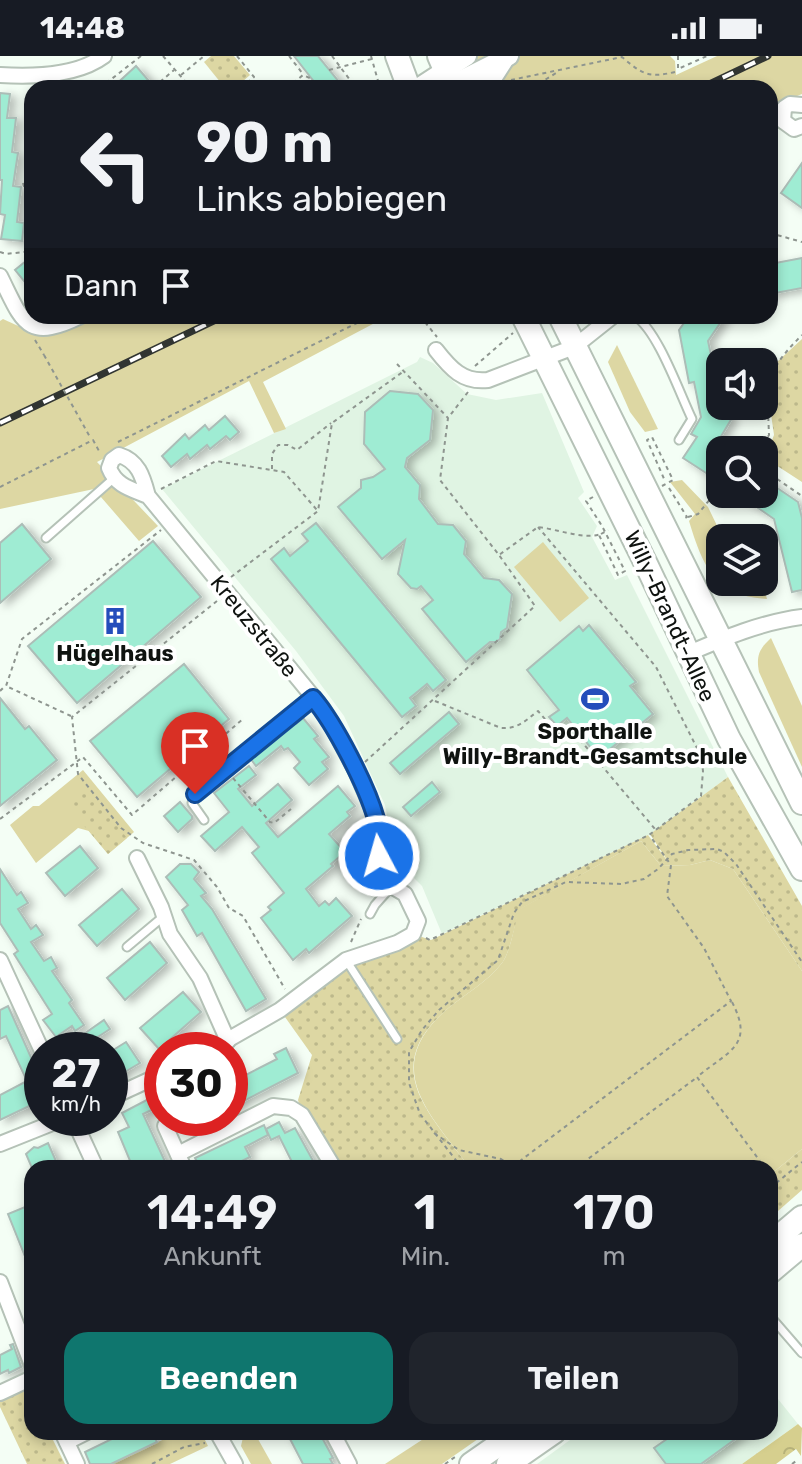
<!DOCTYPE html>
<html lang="de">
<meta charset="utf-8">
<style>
body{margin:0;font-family:Rubik,sans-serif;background:#20242c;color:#f1f3f6;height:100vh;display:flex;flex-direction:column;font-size:30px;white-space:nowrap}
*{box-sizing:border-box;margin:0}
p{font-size:26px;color:#9ea1a6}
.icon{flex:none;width:44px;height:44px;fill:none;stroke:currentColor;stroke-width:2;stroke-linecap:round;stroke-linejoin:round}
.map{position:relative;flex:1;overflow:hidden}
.details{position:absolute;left:24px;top:1104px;width:754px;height:280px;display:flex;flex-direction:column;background:#171b24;border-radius:24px;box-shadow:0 4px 12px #0003}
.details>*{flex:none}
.guide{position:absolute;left:24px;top:24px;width:754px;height:244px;border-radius:24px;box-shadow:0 4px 12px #0003;background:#171b24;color:#f1f3f6;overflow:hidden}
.tools{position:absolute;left:706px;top:292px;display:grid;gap:16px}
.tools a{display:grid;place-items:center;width:72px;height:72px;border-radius:16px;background:#171b24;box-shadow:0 4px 12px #0003;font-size:40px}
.speed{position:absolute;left:24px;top:976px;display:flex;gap:16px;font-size:40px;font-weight:700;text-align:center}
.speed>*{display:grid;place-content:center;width:104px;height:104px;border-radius:50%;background:#171b24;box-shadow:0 4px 12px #0003;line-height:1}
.speed small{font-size:20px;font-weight:400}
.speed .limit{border:12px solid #d22;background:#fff;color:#111}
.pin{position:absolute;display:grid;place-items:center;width:68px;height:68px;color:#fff;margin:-82px -34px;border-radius:50% 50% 50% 0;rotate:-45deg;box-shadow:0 0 8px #0007}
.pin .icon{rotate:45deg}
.me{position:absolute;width:88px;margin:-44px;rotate:354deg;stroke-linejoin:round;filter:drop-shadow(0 0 6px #0008)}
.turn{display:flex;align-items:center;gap:28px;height:168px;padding:0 40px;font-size:36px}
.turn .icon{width:104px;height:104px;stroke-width:2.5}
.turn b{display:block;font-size:56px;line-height:68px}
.then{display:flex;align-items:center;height:76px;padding:0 40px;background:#0003;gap:16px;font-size:30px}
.eta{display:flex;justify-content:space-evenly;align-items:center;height:136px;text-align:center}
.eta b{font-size:48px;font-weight:600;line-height:56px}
.primary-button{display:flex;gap:16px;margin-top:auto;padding:16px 40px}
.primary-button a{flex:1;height:92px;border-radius:24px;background:#0f766e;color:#fff;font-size:32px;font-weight:600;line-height:92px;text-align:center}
.primary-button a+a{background:#20242c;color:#f1f3f6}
.status{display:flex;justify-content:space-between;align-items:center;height:56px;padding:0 40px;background:#171b24;direction:ltr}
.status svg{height:22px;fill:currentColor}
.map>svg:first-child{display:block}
.built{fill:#e0f4e3}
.grass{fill:#ddd7a3}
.forest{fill:url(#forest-crowns)}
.park{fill:url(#park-dots)}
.building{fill:#9fecd3;stroke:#acbdb7;stroke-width:2;filter:url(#shadow)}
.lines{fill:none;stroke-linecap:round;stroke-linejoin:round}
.service-casing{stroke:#b5c2b7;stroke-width:11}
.minor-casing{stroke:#b5c2b7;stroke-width:18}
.tertiary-casing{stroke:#b5c2b7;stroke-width:22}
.primary-casing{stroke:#b5c2b7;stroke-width:26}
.path{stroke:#8e958f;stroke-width:2;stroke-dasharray:4 4;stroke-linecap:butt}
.service{stroke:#fff;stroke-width:7}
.minor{stroke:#fff;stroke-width:14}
.tertiary{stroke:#fff;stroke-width:18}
.primary{stroke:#fff;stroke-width:22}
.rail-casing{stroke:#313532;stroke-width:7}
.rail{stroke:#fff;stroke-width:4;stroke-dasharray:12;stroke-linecap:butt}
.path-bridge{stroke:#8e958f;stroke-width:2;stroke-dasharray:4 4;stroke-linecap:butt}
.route-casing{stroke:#114b97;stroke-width:20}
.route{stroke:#1a73e8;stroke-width:14}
.labels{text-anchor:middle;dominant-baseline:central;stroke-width:8;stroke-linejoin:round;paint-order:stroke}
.street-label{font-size:22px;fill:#0f1310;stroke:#fff}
.poi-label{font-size:22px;font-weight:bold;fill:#0f1310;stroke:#fff}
</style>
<div class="status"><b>14:48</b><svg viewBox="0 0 49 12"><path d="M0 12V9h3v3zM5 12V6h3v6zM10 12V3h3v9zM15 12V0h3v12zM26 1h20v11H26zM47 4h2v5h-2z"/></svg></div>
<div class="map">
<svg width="802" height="1408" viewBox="0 0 802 1408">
<defs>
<pattern id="forest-crowns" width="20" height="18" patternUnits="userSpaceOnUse" patternTransform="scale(2)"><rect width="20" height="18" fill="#d6cf8e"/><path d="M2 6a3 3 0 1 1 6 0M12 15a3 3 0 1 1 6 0" fill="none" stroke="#b6b179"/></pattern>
<pattern id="park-dots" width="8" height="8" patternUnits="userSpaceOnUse" patternTransform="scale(2)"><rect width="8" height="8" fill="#ddd7a3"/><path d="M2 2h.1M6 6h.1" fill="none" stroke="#bcb88b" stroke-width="1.8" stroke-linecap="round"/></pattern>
<filter id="shadow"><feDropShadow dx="5.5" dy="3" stdDeviation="4" flood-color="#0004"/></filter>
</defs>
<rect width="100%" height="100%" fill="#f4fef5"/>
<g class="built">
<polygon points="420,301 433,307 467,338 496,344 542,337 584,436 578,442 597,470 592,481 615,524 627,519 728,721 649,779 442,878 422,830 396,804 385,749 344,660 296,595 162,433 417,306"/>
<polygon points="770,1333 798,1368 742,1408 537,1408 581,1376 770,1376"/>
</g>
<g class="grass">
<polygon points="455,0 670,0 675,5 676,19 717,0 802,0 802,38 770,51 770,32 475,32"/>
<path d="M97 260H388L263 326 286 373 274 377 249 325 97 406 158 470 139 485 94 433 0 453V265L3 263C53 286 48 283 97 260Z"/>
<polygon points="617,289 658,373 645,376 630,356 608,306"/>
<path d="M682 424 708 451 723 482H720V526C740 526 762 520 767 543 715 540 703 511 689 465L695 458 670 426Z"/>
<polygon points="543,486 589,542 560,566 514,511"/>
<path d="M771 582 802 650V711L759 616C756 600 759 593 771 582Z"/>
<polygon points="83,714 134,776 108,798 89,775 78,772 36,807 10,769 33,750 39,750"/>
<path d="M641 785 661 810 690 809 710 804 733 813 802 915V1093L770 1119V1112H470C431 1059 380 1013 445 955 463 939 488 926 502 907 510 897 515 868 518 854Z"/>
<polygon points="179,1376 201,1376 208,1390 170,1408 112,1408"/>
<polygon points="254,1376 272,1408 251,1408 241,1390 244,1377"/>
<polygon points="434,1376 488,1376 442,1408 385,1408"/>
</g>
<polygon class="forest" points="798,1368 802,1372 801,1400 796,1393 776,1408 742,1408"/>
<g class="park">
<polygon points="211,0 234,0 250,19 235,32 225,32 204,6"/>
<polygon points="802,283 802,426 765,402 774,379 768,337 777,306"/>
<path d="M728 721 802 850V915L733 813 710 804 690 809 661 810 641 785 519 854C515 868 510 897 502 907 488 926 463 939 445 955 379 1013 431 1059 470 1112H334L302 1059 298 1044 312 999 280 954 346 904 413 878 431 884 648 779 669 807 650 778Z"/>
<polygon points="86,731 127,782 108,798 71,754 72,743"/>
<polygon points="802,1093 802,1134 770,1162 770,1119"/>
<polygon points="28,1331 32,1339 32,1376 49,1376 65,1408 27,1408 0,1351 0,1344"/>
</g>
<g class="building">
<polygon points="294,0 318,0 340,27 334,32 319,32"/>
<polygon points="136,10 155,32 112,32"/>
<polygon points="0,37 10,38 7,62 16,62 12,96 18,97 13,130 21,131 17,166 24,167 22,185 1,183 5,159 0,158 2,124 0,124"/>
<polygon points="802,107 802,152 781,137"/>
<polygon points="32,200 32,235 15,214"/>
<polygon points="802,202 802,232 770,238 770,208"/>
<polygon points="689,260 725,260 708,285 716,322 720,322 720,350 725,350 727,359 732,362 720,382 720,426 683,402 697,381 691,378 701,361 694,326 689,327 679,274"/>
<polygon points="390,335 418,338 433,354 430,384 407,402 405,411 420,429 419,443 438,468 453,469 466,485 464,498 484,522 499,524 512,538 507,572 501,576 500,583 496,586 490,586 466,606 422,553 433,544 421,530 417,533 411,532 398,518 405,484 382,503 338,451 361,432 361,424 373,421 385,413 364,388 365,356"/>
<polygon points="225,360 239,376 230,384 226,380 210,393 207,389 190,403 187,398 171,411 162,400 185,378 189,383 205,369 209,374"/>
<polygon points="764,423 798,446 802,462 802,534 792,536 774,463 738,438 764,438"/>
<polygon points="316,467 446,624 433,635 427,628 410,642 416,650 402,661 271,503 284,492 290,500 308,485 302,478"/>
<polygon points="22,468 51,503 0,547 0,487"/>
<polygon points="153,485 201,541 77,647 28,590"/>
<polygon points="589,569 636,626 630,630 653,658 599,702 567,662 557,670 549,661 559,654 527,614 579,570 583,575"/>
<polygon points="184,608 229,663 137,741 90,685"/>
<polygon points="0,642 25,673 29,670 57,704 0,750"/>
<polygon points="449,656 459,668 400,718 390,707"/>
<polygon points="303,662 318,680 314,683 329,701 322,706 328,713 309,729 294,712 300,706 288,692 284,694 281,690 256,710 250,702 294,666 296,668"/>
<polygon points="249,710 256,719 238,733 252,750 278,728 292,744 266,767 278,781 338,730 355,750 347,756 350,760 329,778 345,796 331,808 333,810 306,833 319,850 325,845 329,849 336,842 352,860 309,897 306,893 293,904 261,862 271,854 268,851 284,837 252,797 259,791 242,771 215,795 201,780 229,756 214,737"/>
<polygon points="432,726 440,736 411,760 403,751"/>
<polygon points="180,746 192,760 192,763 178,776 164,760"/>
<polygon points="80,790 98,812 65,840 46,817"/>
<polygon points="180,808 191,808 199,816 194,823 206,837 201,840 212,853 266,943 246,955 202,877 197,880 182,854 188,849 166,821"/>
<polygon points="0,813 17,839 21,836 28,847 18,853 31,873 36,869 43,879 31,886 44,905 51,901 57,912 52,915 72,944 69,947 84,969 75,975 72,970 56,981 43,964 52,958 14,898 18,895 0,867"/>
<polygon points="122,833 139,853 97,890 79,869"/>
<polygon points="150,886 167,907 125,944 107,922"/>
<polygon points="183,936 201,956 159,993 140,972"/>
<polygon points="8,950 42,1026 42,1044 0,1064 0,1039 27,1025 6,980 0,983 0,954"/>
<polygon points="104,964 110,973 87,988 81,980"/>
<polygon points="126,986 140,1007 113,1023 110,1018 110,996"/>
<polygon points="286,992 298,1017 230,1052 230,1027 277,1003 274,998"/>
<polygon points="162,1036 162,1049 143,1058 168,1112 133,1112 118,1076 129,1071 122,1057"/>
<polygon points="279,1066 285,1077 295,1072 317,1112 295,1112 279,1080 271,1084 266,1073"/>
<polygon points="264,1069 268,1079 245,1091 250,1101 228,1112 200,1112 195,1102"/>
<polygon points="48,1087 59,1112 32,1112 26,1098 34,1091 38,1092"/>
<polygon points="25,1151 32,1166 32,1218 8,1158"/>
<polygon points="13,1288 21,1311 9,1317 8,1314 0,1318 0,1299 12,1293 10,1289"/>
<polygon points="126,1376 152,1376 157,1386 111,1408 90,1408 85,1396"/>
<polygon points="293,1376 319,1376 333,1402 330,1403 333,1408 303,1408 288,1379"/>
<polygon points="677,1376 745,1376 701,1408 666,1408 654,1392"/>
</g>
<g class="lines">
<g class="service-casing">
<g id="service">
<path d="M635 260C658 275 679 336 692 363L679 384"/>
<polyline points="46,482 113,423"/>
<polyline points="204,764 192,747 195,738 313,642"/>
<polyline points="370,858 375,849 391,831"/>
<polyline points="127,891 164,860"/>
<polyline points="346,904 397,983"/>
<polyline points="770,1260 802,1297"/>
</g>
</g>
<g class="minor-casing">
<g id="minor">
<path d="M0 19C32 21 77 20 104 0"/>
<polyline points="783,65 784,52 790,48 802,49"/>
<polyline points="783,65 794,73 802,70"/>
<path d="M0 220C23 266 26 287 81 260"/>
<path d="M436 294C450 312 463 327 488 324L574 291 613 260"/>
<path d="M148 440C131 433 116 430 109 412L112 404 119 399C139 405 143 422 148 440L323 653 356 715 377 764 381 824 405 838 418 865 413 878 397 887 346 904 280 954 210 994"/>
<path d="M687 598C724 582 762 566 802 561"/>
<polyline points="137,802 161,851 170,878 200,922 228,985"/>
<polyline points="0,904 42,995"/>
<polyline points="110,1042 162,1018"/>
<polyline points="73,1062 96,1112"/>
<polyline points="165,1070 184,1112"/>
<polyline points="0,1088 65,1062"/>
<polyline points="178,1098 273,1050 291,1052 302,1059 334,1112"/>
<polyline points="0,1226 32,1309"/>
<polyline points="0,1337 32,1322"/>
<polyline points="62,1376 77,1408"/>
<polyline points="217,1376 235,1408"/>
<polyline points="332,1376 349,1408"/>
<polyline points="67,1386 87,1376"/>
</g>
</g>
<g class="tertiary-casing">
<g id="tertiary">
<polyline points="418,32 467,0"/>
<polyline points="435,32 451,29 509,0"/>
<polyline points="486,32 504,4"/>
</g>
</g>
<g class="primary-casing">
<g id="primary">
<polyline points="397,0 409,32"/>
<polyline points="439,0 453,32"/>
<polyline points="523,260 647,510 729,683 802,813"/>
<polyline points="560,260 802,747"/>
<polyline points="770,1188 802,1161"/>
<polyline points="770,1216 802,1189"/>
<polyline points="471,1408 517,1376"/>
<polyline points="508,1408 554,1376"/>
</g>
</g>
<g class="path">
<polyline points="163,0 191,32"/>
<polyline points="237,0 254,21 241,32"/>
<polyline points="289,0 303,18"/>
<polyline points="332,0 356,32"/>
<polyline points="371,0 380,32"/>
<polyline points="678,0 678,13 707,0"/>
<polyline points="329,14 372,3"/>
<polyline points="181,19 204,0"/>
<path d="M511 24 622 1C643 19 649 22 675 16"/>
<polyline points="154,31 174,14"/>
<polyline points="100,32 141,0"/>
<polyline points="287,32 303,19 312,23"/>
<polyline points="532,32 556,17"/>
<polyline points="23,127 32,159"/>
<polyline points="770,177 802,186"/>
<polyline points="0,196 6,198 32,195"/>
<polyline points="410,260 413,264"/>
<polyline points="420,260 437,281"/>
<polyline points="35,284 44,299"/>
<polyline points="397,308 448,362"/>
<polyline points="475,310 513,277"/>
<path d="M468 336 448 362 440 424 499 499 538 471C557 473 584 484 601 478"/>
<polyline points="118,386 371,260"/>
<path d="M759 394 769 379C767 327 764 317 802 279"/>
<polyline points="272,413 272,398 278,389 288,389 297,394 331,367"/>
<polyline points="764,414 802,440"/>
<polyline points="662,430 673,424 652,381 647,384 665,425"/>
<polyline points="0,431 93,384 99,395 101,394"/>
<polyline points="669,432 687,461 682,464"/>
<polyline points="161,433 216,405 284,416 317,454"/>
<polyline points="593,441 586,445 602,470 625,515 618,519 599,479"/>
<polyline points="688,461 698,458 720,431"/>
<polyline points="231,521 318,455 332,367 404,315"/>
<polyline points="217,545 72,661 78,718 121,772 143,787 194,804 217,831 229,852 243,860 285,933"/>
<polyline points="0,635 5,630"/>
<path d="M435 645 501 672C518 673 525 665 538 655L558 678 576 679 655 773"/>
<polyline points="71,660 6,630 22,583 161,474"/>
<polyline points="365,706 535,550 499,499"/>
<polyline points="233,722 270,766 274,767 291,753"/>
<polyline points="0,763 83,701 132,759 244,662"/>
<polyline points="426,882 430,884 649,779 701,740 703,715 701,700 656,611 538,471"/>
<polyline points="351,886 361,863"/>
<path d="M732 946C755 990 728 995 697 1021L760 1105"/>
<polyline points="157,1035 162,1046"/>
<polyline points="434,1077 459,1094 501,1103 512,1111 731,945 704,892 667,840 671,809 650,780"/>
<polyline points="462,1112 420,1058 409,1027 409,996 422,974 439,954 498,904 514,857 522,846 566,826 621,828 644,823 658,813 672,798 688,794 717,793 724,796 736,808 802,906"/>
<polyline points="576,1112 696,1022"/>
<polyline points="770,1132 802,1106"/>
<polyline points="152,1408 184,1391 205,1387"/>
<polyline points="445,1408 455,1401"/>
<polyline points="792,1408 796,1405"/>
</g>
<use href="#service" class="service"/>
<use href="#minor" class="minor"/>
<use href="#tertiary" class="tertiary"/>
<use href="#primary" class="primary"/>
<g class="rail-casing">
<g id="rail">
<polyline points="701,32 768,0"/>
<polyline points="0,367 224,260"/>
</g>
</g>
<use href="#rail" class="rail"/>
<g class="path-bridge">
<polyline points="44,299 90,381"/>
<polyline points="601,478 608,474"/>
</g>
</g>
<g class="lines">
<g class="route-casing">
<path id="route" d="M195 738 313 642C335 668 367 730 376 763 379 774 379 788 379 800"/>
</g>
<use href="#route" class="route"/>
</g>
<defs>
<g id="building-bare" transform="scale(2.16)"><path d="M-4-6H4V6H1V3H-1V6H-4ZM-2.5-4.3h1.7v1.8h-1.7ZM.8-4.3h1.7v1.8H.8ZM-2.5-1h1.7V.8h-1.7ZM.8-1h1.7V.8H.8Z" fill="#244dbb" stroke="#fff" stroke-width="2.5" paint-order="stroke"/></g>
<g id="stadium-bare" transform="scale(2.16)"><path d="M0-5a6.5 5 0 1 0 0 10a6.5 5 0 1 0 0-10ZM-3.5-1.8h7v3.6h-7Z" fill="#244dbb" stroke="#fff" stroke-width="2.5" paint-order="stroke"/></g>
</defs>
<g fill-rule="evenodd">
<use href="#building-bare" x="115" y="565"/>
<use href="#stadium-bare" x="595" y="643"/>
</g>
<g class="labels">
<g class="street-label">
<text transform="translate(670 560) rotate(65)">Willy-Brandt-Allee</text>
<text transform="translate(254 570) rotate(51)">Kreuzstraße</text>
</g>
<g class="poi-label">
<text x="115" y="597">Hügelhaus</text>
<text x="595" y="675">Sporthalle<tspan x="595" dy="25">Willy-Brandt-Gesamtschule</tspan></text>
</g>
</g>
</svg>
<div class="tools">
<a><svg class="icon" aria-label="sound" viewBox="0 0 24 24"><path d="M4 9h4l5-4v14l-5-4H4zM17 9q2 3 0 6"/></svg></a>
<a><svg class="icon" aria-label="search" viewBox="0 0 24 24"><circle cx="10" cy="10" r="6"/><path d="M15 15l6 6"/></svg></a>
<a><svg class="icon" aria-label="layers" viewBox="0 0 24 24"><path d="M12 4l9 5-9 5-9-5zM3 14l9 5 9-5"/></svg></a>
</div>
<div class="speed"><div>27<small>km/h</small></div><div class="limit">30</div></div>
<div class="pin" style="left:195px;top:738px;background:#d93025"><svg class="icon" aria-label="arrive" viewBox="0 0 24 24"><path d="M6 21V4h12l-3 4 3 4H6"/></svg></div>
<svg class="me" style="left:379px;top:800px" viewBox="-20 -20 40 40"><circle r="17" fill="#1a73e8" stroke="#fff" stroke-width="3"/><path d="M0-11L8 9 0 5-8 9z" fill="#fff"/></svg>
<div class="guide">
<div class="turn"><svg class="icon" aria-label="left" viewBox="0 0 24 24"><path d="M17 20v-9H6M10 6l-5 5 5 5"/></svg><div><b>90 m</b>Links abbiegen</div></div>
<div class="then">Dann<svg class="icon" aria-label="arrive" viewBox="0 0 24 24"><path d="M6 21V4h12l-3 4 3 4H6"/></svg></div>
</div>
<section class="details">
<div class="eta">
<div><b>14:49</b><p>Ankunft</p></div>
<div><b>1</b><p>Min.</p></div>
<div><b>170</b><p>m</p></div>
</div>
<div class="primary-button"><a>Beenden</a><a>Teilen</a></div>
</section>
</div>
